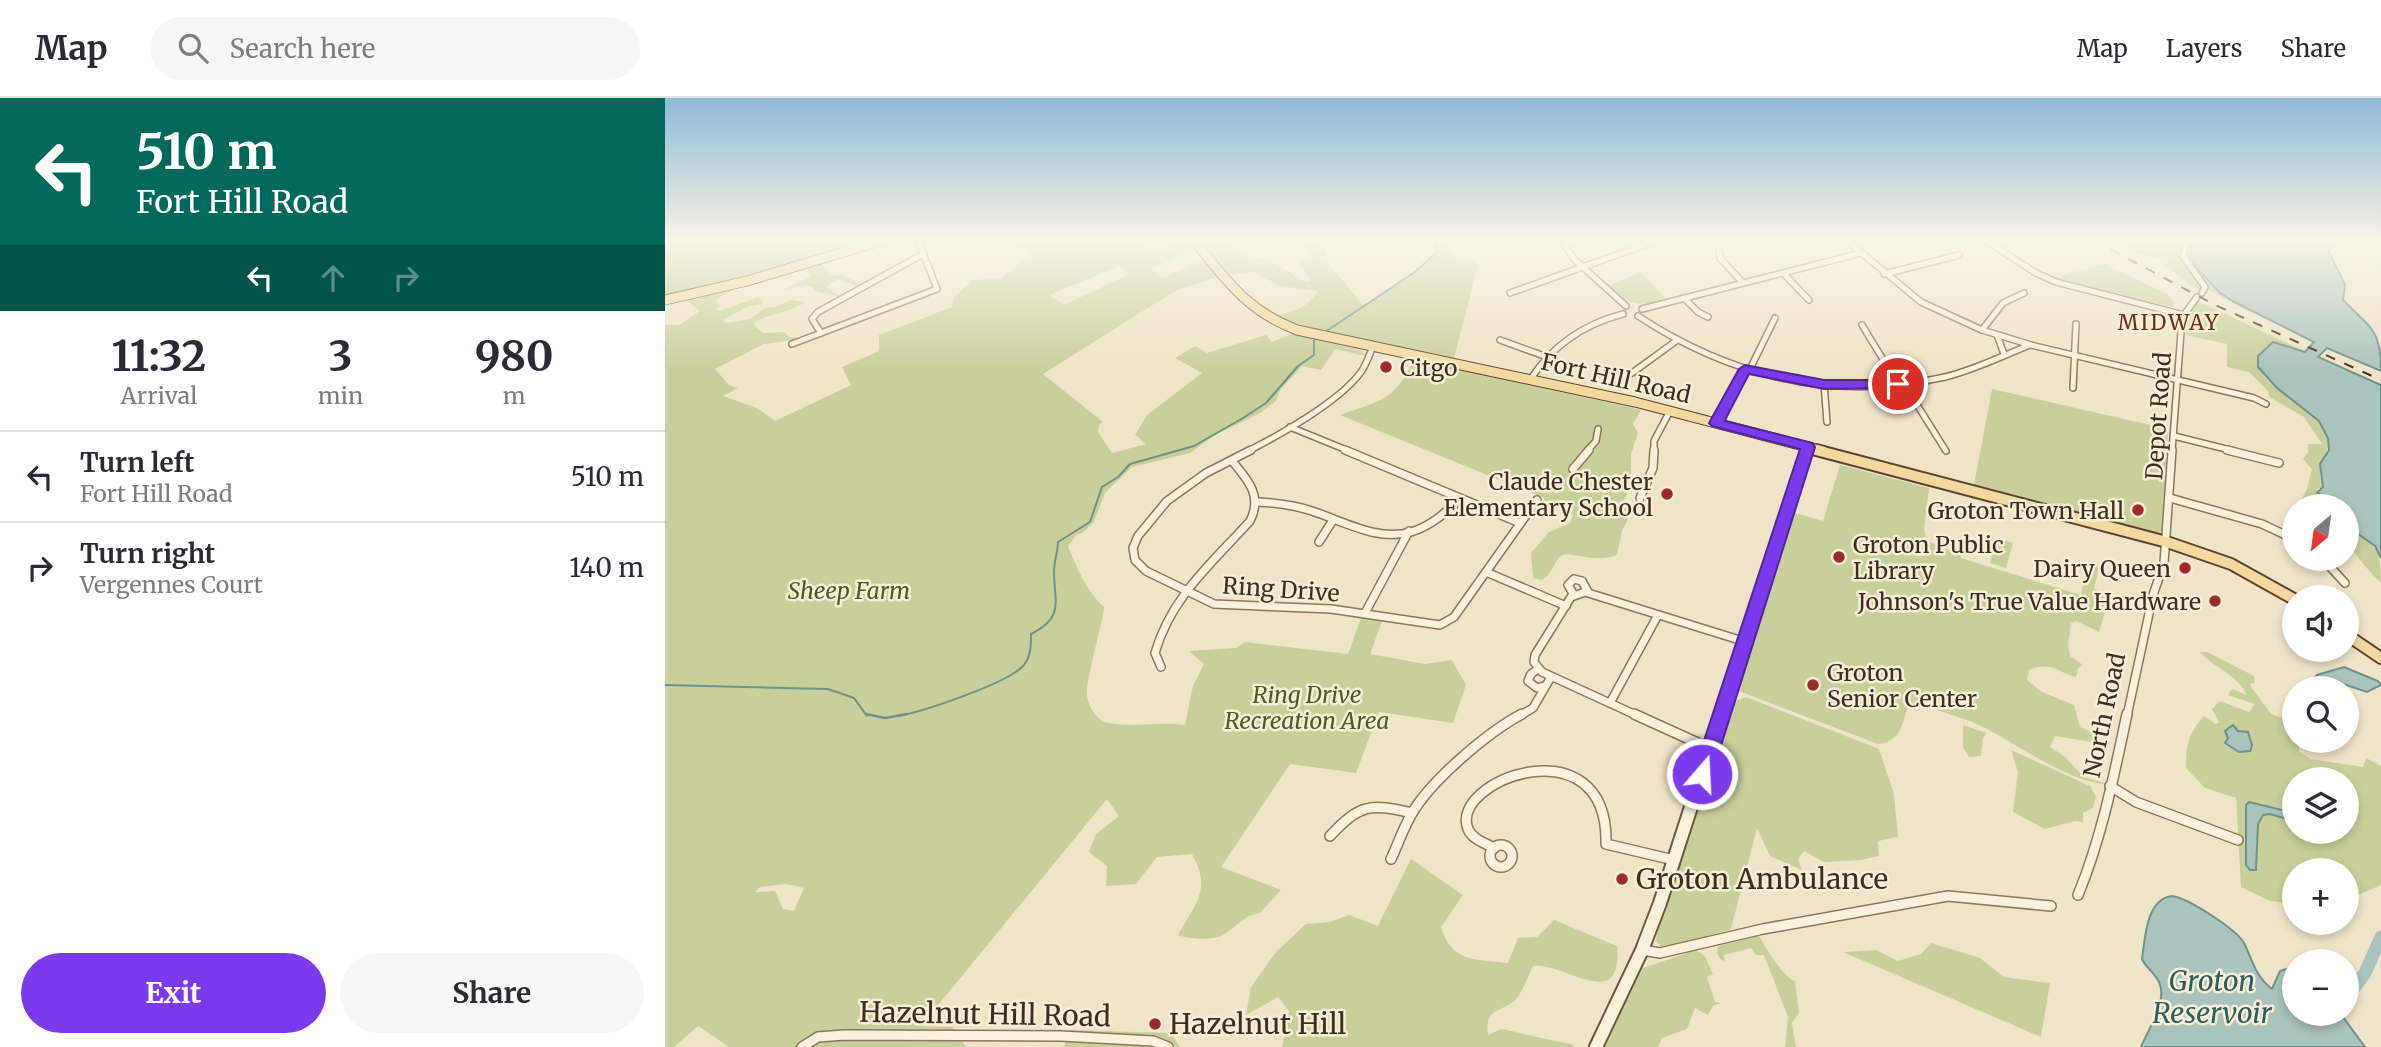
<!DOCTYPE html>
<meta charset="utf-8">
<style>
body{margin:0;font-family:Merriweather,serif;background:#f7f7f7;color:#2b2b33;height:100vh;display:flex;flex-direction:column;font-size:26px;white-space:nowrap}
*{box-sizing:border-box;margin:0}
p{font-size:23px;color:#7c7c81}
.icon{flex:none;width:38px;height:38px;fill:none;stroke:currentColor;stroke-width:2;stroke-linecap:round;stroke-linejoin:round}
.map{position:relative;flex:1;overflow:hidden}
.drawer{display:flex;flex-direction:column;background:#fff;width:665px}
.drawer>*{flex:none}
.guide{background:#00695c;color:#fff;overflow:hidden}
.needle{width:46px;rotate:209deg}
.tools{position:absolute;left:1617px;top:396px;display:grid;gap:14px}
.tools a{display:grid;place-items:center;width:77px;height:77px;border-radius:50%;background:#fff;box-shadow:0 4px 10px #0003;font-size:35px}
.pin{position:absolute;display:grid;place-items:center;width:60px;height:60px;color:#fff;margin:-30px;border:4px solid #fff;border-radius:50%;box-shadow:0 2px 7px #0007}
.me{position:absolute;width:77px;margin:-38px;rotate:19deg;stroke-linejoin:round;filter:drop-shadow(0 0 5px #0008)}
.turn{display:flex;align-items:center;gap:24px;height:147px;padding:0 21px;font-size:32px}
.turn .icon{width:91px;height:91px;stroke-width:2.5}
.turn b{display:block;font-size:49px;line-height:60px}
.lanes{display:flex;align-items:center;height:66px;padding:0 21px;background:#0003;justify-content:center;gap:35px;direction:ltr}
.lanes .off{opacity:.35}
.eta{display:flex;justify-content:space-evenly;align-items:center;height:119px;text-align:center}
.eta b{font-size:42px;font-weight:700;line-height:49px}
.button{display:flex;gap:14px;margin-top:auto;padding:14px 21px}
.button a{flex:1;height:80px;border-radius:42px;background:#7c3aed;color:#fff;font-size:28px;font-weight:700;line-height:80px;text-align:center}
.button a+a{background:#f7f7f7;color:#2b2b33}
ul{padding:0;list-style:none}
li{display:flex;align-items:center;gap:21px;height:91px;padding:0 21px;border-top:2px solid #e1e1e2}
li div{flex:1}
li b{display:block;font-size:26px}
li em{font-style:normal}
header{display:flex;align-items:center;gap:42px;box-sizing:border-box;height:98px;padding:0 35px;background:#fff;border-bottom:2px solid #e1e1e2}
header strong{font-size:33px}
nav{display:flex;gap:38px;margin-inline-start:auto;font-size:24px}
.search{width:490px;height:63px;background:#f7f7f7;display:flex;align-items:center;gap:18px;box-sizing:border-box;padding:0 24px;border-radius:38px;color:#7c7c81;font-size:26px}
main{display:flex;flex:1;min-height:0}
.map>svg:first-child{display:block}
.green{fill:#c9cf9b;fill-rule:evenodd}
.water{fill:#a9c4bc;stroke:#6f938a;stroke-width:2}
.lines{fill:none;stroke-linecap:round;stroke-linejoin:round}
.stream-far1{stroke:#6f938a;stroke-width:2}
.stream{stroke:#6f938a;stroke-width:2.5}
.river{stroke:#a9c4bc;stroke-width:13}
.minor-far2-casing{stroke:#8d765c;stroke-width:8}
.minor-far1-casing{stroke:#8d765c;stroke-width:10}
.minor-casing{stroke:#8d765c;stroke-width:12}
.secondary-far2-casing{stroke:#6f573f;stroke-width:10}
.secondary-far1-casing{stroke:#6f573f;stroke-width:13}
.secondary-casing{stroke:#6f573f;stroke-width:16}
.primary-far1-casing{stroke:#5b4430;stroke-width:11}
.primary-casing{stroke:#5b4430;stroke-width:14}
.minor-far2{stroke:#faf1dc;stroke-width:5}
.minor-far1{stroke:#faf1dc;stroke-width:7}
.minor{stroke:#faf1dc;stroke-width:9}
.secondary-far2{stroke:#faf1dc;stroke-width:8}
.secondary-far1{stroke:#faf1dc;stroke-width:10}
.secondary{stroke:#faf1dc;stroke-width:12}
.primary-far1{stroke:#f3d9a0;stroke-width:9}
.primary{stroke:#f3d9a0;stroke-width:10}
.rail{stroke:#3d2e20;stroke-width:2;stroke-dasharray:10 10;stroke-linecap:butt}
.route{fill:#7c3aed;stroke:#51269a;stroke-width:2}
.poi-dot{fill:#9e2a2b;stroke:#f7eed8;stroke-width:2.5}
.labels{text-anchor:middle;dominant-baseline:central;stroke-width:5;stroke-linejoin:round;paint-order:stroke}
.far-neighbourhood-label{font-size:21px;letter-spacing:2px;fill:#6b2e1e;stroke:#f7eed8}
.poi-label{font-size:23px;fill:#3d2e20;stroke:#f7eed8;text-anchor:end}
.street-label{font-size:23px;fill:#3d2e20;stroke:#f7eed8}
.park-label{font-size:23px;font-style:italic;fill:#4d5a26;stroke:#f7eed8}
.near-poi-label{font-size:28px;fill:#3d2e20;stroke:#f7eed8;text-anchor:start}
.near-water-label{font-size:28px;font-style:italic;fill:#2f5d5a;stroke:#f7eed8}
.near-street-label{font-size:28px;fill:#3d2e20;stroke:#f7eed8}
</style>
<header>
<strong>Map</strong>
<div class="search"><svg class="icon" aria-label="search" viewBox="0 0 24 24"><circle cx="10" cy="10" r="6"/><path d="M15 15l6 6"/></svg>Search here</div>
<nav><a>Map</a><a>Layers</a><a>Share</a></nav>
</header>
<main>
<section class="drawer">
<div class="guide">
<div class="turn"><svg class="icon" aria-label="left" viewBox="0 0 24 24"><path d="M17 20v-9H6M10 6l-5 5 5 5"/></svg><div><b>510 m</b>Fort Hill Road</div></div>
<div class="lanes"><svg class="icon" aria-label="left" viewBox="0 0 24 24"><path d="M17 20v-9H6M10 6l-5 5 5 5"/></svg><svg class="icon off" aria-label="ahead" viewBox="0 0 24 24"><path d="M12 20V5M6 11l6-6 6 6"/></svg><svg class="icon off" aria-label="right" viewBox="0 0 24 24"><path d="M7 20v-9h11M14 6l5 5-5 5"/></svg></div>
</div>
<div class="eta">
<div><b>11:32</b><p>Arrival</p></div>
<div><b>3</b><p>min</p></div>
<div><b>980</b><p>m</p></div>
</div>
<ul>
<li><svg class="icon" aria-label="left" viewBox="0 0 24 24"><path d="M17 20v-9H6M10 6l-5 5 5 5"/></svg><div><b>Turn left</b><p>Fort Hill Road</p></div><em>510 m</em></li>
<li><svg class="icon" aria-label="right" viewBox="0 0 24 24"><path d="M7 20v-9h11M14 6l5 5-5 5"/></svg><div><b>Turn right</b><p>Vergennes Court</p></div><em>140 m</em></li>
</ul>
<div class="button"><a>Exit</a><a>Share</a></div>
</section>
<div class="map">
<svg width="1716" height="949" viewBox="0 0 1716 949">
<rect width="100%" height="100%" fill="#f0e4c8"/>
<g class="green">
<path d="M0 142H209L155 166 165 177H176L197 186 191 188 173 181 161 189 176 199 149 193 147 189 139 187 118 192 145 179 143 169C116 176 71 184 51 203L55 207 51 211 55 213 93 199 98 203 97 206 84 208 58 222 61 225 85 221 101 209H109L127 202 140 204C125 216 103 214 88 226L98 235 119 234 125 239H131L130 242 99 246 50 271 64 287 73 290 58 298 92 310 110 323 186 287 177 269 214 253V237L287 209 289 199 308 182 336 181 365 155 348 149 356 142H472L490 153 523 142 529 151 487 171 497 180 539 162 552 179 510 193 378 276 438 324 434 327 433 334 447 355 481 346 470 337 482 317 537 275 510 260 530 248 542 255 601 237 607 244 629 235 697 253 701 258 670 251 656 272 637 268 615 292 611 303 595 315 550 337 525 355 467 369 440 395 429 424 417 435 411 437 403 448C411 469 422 494 439 509 437 530 420 583 422 598 424 610 432 623 444 625 469 630 495 623 520 627L528 588 539 566 524 553 571 550 580 544 683 556 696 520 717 523 705 556 760 566 787 562 801 587 788 625 714 614 691 675 625 666 556 769 616 792 595 815C577 818 572 829 558 837 548 843 523 841 513 837 531 805 547 791 527 756L492 759 471 786 441 788 442 768 424 754 431 736 454 718 442 701 256 928 288 929 301 949H64L33 928 9 949H0V227H14L35 213 21 202 0 203ZM460 166 456 169 465 176 399 207 384 197ZM121 786 139 790 129 813 118 811 110 793 90 794 95 789Z"/>
<path d="M548 142H555L578 157 602 162 623 173 634 182 643 184 646 182 634 166 643 155 640 150 641 142H659L663 165 699 208 749 174 770 155V142H778L786 157 805 161 813 167 789 260 657 234 609 218C632 211 639 213 653 193L615 188 588 174 566 177 541 147Z"/>
<polygon points="1447,142 1537,142 1526,149 1529,166 1554,194 1591,217 1544,192 1537,191 1534,193 1495,164 1496,161 1473,156"/>
<polygon points="1440,166 1502,196 1509,204 1508,209 1400,186 1371,173 1389,180"/>
<path d="M976 174 1001 201C971 209 966 208 942 188Z"/>
<path d="M1533 203 1641 254 1610 244 1593 258C1590 290 1645 305 1658 328 1671 352 1656 355 1655 373 1654 378 1657 384 1658 389L1653 391 1654 396 1664 401 1666 408H1641L1635 404 1642 391 1647 371 1638 361 1643 354V346H1657L1639 319 1604 299 1603 293 1584 274 1562 269V246L1521 237 1524 220Z"/>
<path d="M753 262 976 312 968 326 973 335 966 356V387L958 405 965 417 957 433 952 457C930 466 906 453 897 457 889 462 889 475 877 482L868 480 866 455 884 434 905 425 908 417 879 402V400L675 317C714 303 730 303 748 263Z"/>
<polygon points="1327,291 1503,331 1497,433 1492,435 1309,387"/>
<path d="M1175 367 1264 390 1259 432 1263 443 1296 457V460L1416 497 1421 470 1435 467 1429 490 1441 498 1443 504 1434 534 1411 523 1406 525 1403 547 1405 558 1418 567 1413 570 1411 579C1390 574 1388 563 1364 572L1362 582 1377 594 1409 607 1415 629 1435 638 1427 644 1390 638 1385 649 1399 658 1419 679 1442 686C1406 685 1356 649 1324 632 1304 621 1279 615 1258 607L1257 609 1248 608 1242 611C1237 629 1234 644 1213 646L1066 590 1127 414 1158 423Z"/>
<path d="M1682 428C1710 450 1716 446 1716 485 1700 468 1682 452 1682 428Z"/>
<polygon points="1331,440 1348,445 1341,470 1325,465"/>
<path d="M1535 554H1542L1589 578 1590 585 1584 586 1606 616 1623 622 1629 631 1626 635 1634 646V654L1646 661 1698 669 1701 660 1716 668V787L1693 797H1682V772H1629V806L1605 803 1576 789 1571 700 1540 690 1521 670C1520 650 1524 634 1539 618L1551 626 1554 624 1547 611 1555 603 1584 614 1590 606 1563 597 1567 591 1582 597C1573 577 1549 570 1535 554ZM1629 681H1682V733H1629Z"/>
<polygon points="1081,599 1214,651 1229,696 1233,739 1213,743 1214,758 1196,762 1159,764 1139,753 1133,761 1137,772 1105,758 1092,730 1066,831 1002,850 996,849 991,843 992,836 1027,730 1023,728 1054,625 1061,626 1070,603"/>
<polygon points="1298,627 1322,635 1318,640 1316,658 1304,659 1298,649"/>
<polygon points="1346,652 1425,688 1431,699 1428,710 1418,715 1418,724 1410,723 1380,731 1348,714 1353,674"/>
<path d="M746 761 798 797 776 829C787 865 810 861 843 865L853 840 872 839 889 822 952 848C958 917 900 864 868 868 863 878 859 891 852 900 838 916 819 907 823 937L837 931 909 947 908 949H617L624 913 613 899 581 917 586 889 611 854 641 826 665 824 684 817 713 828Z"/>
<path d="M1094 838C1101 850 1118 879 1130 883L1134 915 1127 925 1131 949H1120L1123 919 1099 857H1091L1086 850 1059 857 1060 863 1056 862 1052 855 1053 848Z"/>
<polygon points="1266,845 1315,860 1339,879 1385,885 1376,939 1178,854 1211,852 1233,863 1256,856"/>
<polygon points="1031,852 1040,858 1048,876 1042,879 1050,904 1056,905 1048,908 1043,917 1030,910 1022,931 997,940 993,949 939,949 978,870"/>
<polygon points="404,932 506,935 515,949 399,949"/>
</g>
<g class="water">
<path d="M1537 142H1681L1663 152 1680 187 1678 202C1705 230 1716 230 1716 273L1662 250 1653 259 1716 287V460L1710 448 1682 428V408H1666L1664 401 1652 395 1658 389 1655 366 1664 352 1663 340 1654 323 1612 290 1593 269V258L1608 244 1640 254 1649 244 1567 203 1554 194 1525 163 1526 149Z"/>
<polygon points="1679,569 1713,583 1716,587 1702,594 1666,582 1653,584 1647,582 1652,577"/>
<polygon points="1568,627 1573,633 1583,634 1587,647 1585,653 1574,654 1560,645 1563,640 1560,633"/>
<polygon points="1584,704 1629,715 1629,723 1605,716 1598,717 1593,726 1591,772 1585,772 1581,767 1581,707"/>
<path d="M1507 798C1523 800 1571 831 1579 845 1588 863 1590 878 1607 891L1615 873 1621 871 1629 874V915H1675L1700 949H1476C1483 931 1503 904 1494 884 1490 875 1481 870 1477 861 1480 841 1481 801 1507 798Z"/>
</g>
<g class="lines">
<g class="stream-far1">
<polyline points="660,234 750,174 771,155 771,142"/>
<polyline points="0,587 163,591 189,600 202,618"/>
<path d="M234 618C259 613 344 585 359 567 366 558 366 547 366 536 400 519 389 504 389 473 389 463 393 454 393 444L425 424 437 389 453 379 465 366 529 348 578 320 601 305 633 268 649 257V241"/>
</g>
<polyline class="stream" points="201,616 220,620 242,616"/>
<polyline class="river" points="1682,899 1700,875 1716,839"/>
<g class="minor-far2-casing">
<g id="minor-far2">
<polyline points="897,142 909,161 961,208"/>
<polyline points="1181,142 1256,204 1317,232 1366,247 1589,300 1601,306"/>
<polyline points="1320,142 1371,175 1391,184 1519,217"/>
<polyline points="1522,142 1518,158 1540,189 1537,195"/>
<polyline points="1054,153 1055,160 1078,185"/>
<polyline points="1118,175 1144,202"/>
<polyline points="1219,176 1294,157"/>
<polyline points="845,195 985,145"/>
<polyline points="1019,200 1033,214 1043,219"/>
<polyline points="977,211 1196,155"/>
<path d="M973 218C1066 279 1169 304 1280 279 1309 272 1337 258 1365 247"/>
<polyline points="1197,227 1233,286"/>
<polyline points="1317,232 1338,205 1359,195"/>
<polyline points="156,235 147,221 153,214 258,156"/>
<polyline points="1332,237 1339,256"/>
<polyline points="835,242 882,259"/>
<polyline points="127,246 272,191 253,142"/>
<polyline points="967,275 1011,243"/>
<path d="M865 282C887 248 919 226 958 216"/>
<polyline points="1159,286 1162,324"/>
<polyline points="1239,286 1281,353"/>
<polyline points="1408,290 1411,226"/>
<polyline points="1051,325 1078,275 1086,269 1110,220"/>
<polyline points="625,329 684,353"/>
<polyline points="1509,338 1569,353"/>
<path d="M583 353C615 337 675 303 696 274 701 267 704 257 708 249"/>
<polyline points="922,353 931,343 933,331"/>
<polyline points="989,353 989,343 1005,313"/>
<polyline points="1507,353 1516,234 1519,217 1532,199"/>
</g>
</g>
<g class="minor-far1-casing">
<g id="minor-far1">
<polyline points="586,352 541,375 502,403 473,438 468,450 470,462 481,473 549,506 666,511 775,527 789,519 872,402"/>
<polyline points="680,352 855,425"/>
<polyline points="1562,352 1614,365"/>
<polyline points="908,371 924,352"/>
<polyline points="975,400 988,370 989,352"/>
<polyline points="1505,400 1597,426 1629,441"/>
<path d="M594 404C612 405 629 407 647 413 678 423 713 444 746 434 766 428 780 415 795 401"/>
<polyline points="654,444 668,422"/>
<polyline points="1657,460 1680,485"/>
<polyline points="821,474 901,508"/>
<polyline points="909,497 903,487 909,481 917,483 923,494"/>
<polyline points="700,515 744,433"/>
<path d="M496 569 490 555C506 499 547 465 585 423 598 398 583 382 567 363"/>
<polyline points="873,571 866,576 863,583 872,590 879,588"/>
<polyline points="945,605 993,517"/>
<polyline points="854,618 868,610 886,579"/>
<polyline points="973,618 877,574 869,564 870,557 906,499 920,494 1081,544"/>
<polyline points="1462,618 1488,497 1499,465 1507,352"/>
</g>
</g>
<g class="minor-casing">
<g id="minor">
<polyline points="969,616 1046,651"/>
<polyline points="1445,688 1471,704 1573,742"/>
<path d="M665 738C695 706 705 705 747 715"/>
<circle cx="836" cy="758" r="11"/>
<path d="M829 750C820 745 807 741 803 731 783 682 944 623 941 746L1009 762"/>
<path d="M726 761C733 746 738 731 746 717 765 683 823 634 857 616"/>
<path d="M1413 797C1437 739 1449 677 1462 616"/>
<polyline points="977,852 995,855 1098,831 1283,798 1386,808"/>
<polyline points="137,949 153,939 179,937 396,938 488,943 503,949"/>
</g>
</g>
<g class="secondary-far2-casing">
<polyline id="secondary-far2" points="1142,353 1143,349"/>
</g>
<g class="secondary-far1-casing">
<polyline id="secondary-far1" points="1056,618 1142,352"/>
</g>
<g class="secondary-casing">
<polyline id="secondary" points="931,949 977,852 995,805 1056,616"/>
</g>
<g class="primary-far1-casing">
<g id="primary-far1">
<path d="M529 142C561 182 582 213 632 232L970 304 1158 353"/>
<polyline points="0,202 82,183 219,142"/>
</g>
</g>
<g class="primary-casing">
<g id="primary">
<polyline points="1151,352 1502,444 1566,466 1629,501"/>
<polyline points="1682,537 1716,560"/>
</g>
</g>
<use href="#minor-far2" class="minor-far2"/>
<use href="#minor-far1" class="minor-far1"/>
<use href="#minor" class="minor"/>
<use href="#secondary-far2" class="secondary-far2"/>
<use href="#secondary-far1" class="secondary-far1"/>
<use href="#secondary" class="secondary"/>
<use href="#primary-far1" class="primary-far1"/>
<use href="#primary" class="primary"/>
<polyline class="rail" points="1428,142 1548,206 1716,282"/>
</g>
<linearGradient id="sky" x2="0" y2="1"><stop stop-color="#8fbad6"/><stop offset="0.52" stop-color="#f8f3e6"/><stop offset="1" stop-color="#f8f3e6" stop-opacity="0"/></linearGradient>
<rect width="1716" height="275" fill="url(#sky)"/>
<polygon class="route" points="1080,267 1159,282 1233,282 1240,286 1233,290 1159,291 1084,276 1062,318 1060,323 1148,345 1150,349 1047,676 1044,682 1037,685 1031,682 1028,676 1135,351 1047,328 1044,325 1074,271"/>
<g class="poi-dot">
<circle cx="721" cy="269" r="7"/>
<circle cx="1002" cy="396" r="7"/>
<circle cx="1473" cy="412" r="7"/>
<circle cx="1174" cy="459" r="7"/>
<circle cx="1520" cy="470" r="7"/>
<circle cx="1550" cy="503" r="7"/>
<circle cx="1148" cy="587" r="7"/>
<circle cx="957" cy="781" r="7"/>
<circle cx="490" cy="926" r="7"/>
</g>
<g class="labels">
<g class="far-neighbourhood-label">
<text x="1504" y="224">MIDWAY</text>
</g>
<g class="poi-label">
<text x="735" y="269" text-anchor="start">Citgo</text>
<text x="988" y="383">Claude Chester<tspan x="988" dy="26">Elementary School</tspan></text>
<text x="1459" y="412">Groton Town Hall</text>
<text x="1188" y="446" text-anchor="start">Groton Public<tspan x="1188" dy="26">Library</tspan></text>
<text x="1506" y="470">Dairy Queen</text>
<text x="1536" y="503">Johnson's True Value Hardware</text>
<text x="1162" y="574" text-anchor="start">Groton<tspan x="1162" dy="26">Senior Center</tspan></text>
</g>
<g class="street-label">
<text transform="translate(951 280) rotate(13)">Fort Hill Road</text>
<text transform="translate(1493 318) rotate(-86)">Depot Road</text>
<text transform="translate(616 491) rotate(4)">Ring Drive</text>
<text transform="translate(1439 617) rotate(-78)">North Road</text>
</g>
<g class="park-label">
<text x="184" y="492">Sheep Farm</text>
<text x="642" y="596">Ring Drive<tspan x="642" dy="26">Recreation Area</tspan></text>
</g>
<g class="near-poi-label">
<text x="971" y="781">Groton Ambulance</text>
<text x="504" y="926">Hazelnut Hill</text>
</g>
<g class="near-water-label">
<text x="1547" y="883">Groton<tspan x="1547" dy="32">Reservoir</tspan></text>
</g>
<g class="near-street-label">
<text transform="translate(320 916) rotate(1)">Hazelnut Hill Road</text>
</g>
</g>
</svg>
<div class="tools">
<a><svg class="needle" viewBox="-14 -14 28 28"><path d="M0-13l5 13h-10z" fill="#e53935"/><path d="M0 13l5-13h-10z" fill="#7c7c81"/></svg></a>
<a><svg class="icon" aria-label="sound" viewBox="0 0 24 24"><path d="M4 9h4l5-4v14l-5-4H4zM17 9q2 3 0 6"/></svg></a>
<a><svg class="icon" aria-label="search" viewBox="0 0 24 24"><circle cx="10" cy="10" r="6"/><path d="M15 15l6 6"/></svg></a>
<a><svg class="icon" aria-label="layers" viewBox="0 0 24 24"><path d="M12 4l9 5-9 5-9-5zM3 14l9 5 9-5"/></svg></a>
<a>+</a>
<a>−</a>
</div>
<div class="pin" style="left:1233px;top:286px;background:#d93025"><svg class="icon" aria-label="arrive" viewBox="0 0 24 24"><path d="M6 21V4h12l-3 4 3 4H6"/></svg></div>
<svg class="me" style="left:1037px;top:676px" viewBox="-20 -20 40 40"><circle r="17" fill="#7c3aed" stroke="#fff" stroke-width="3"/><path d="M0-11L8 9 0 5-8 9z" fill="#fff"/></svg>
</div>
</main>
